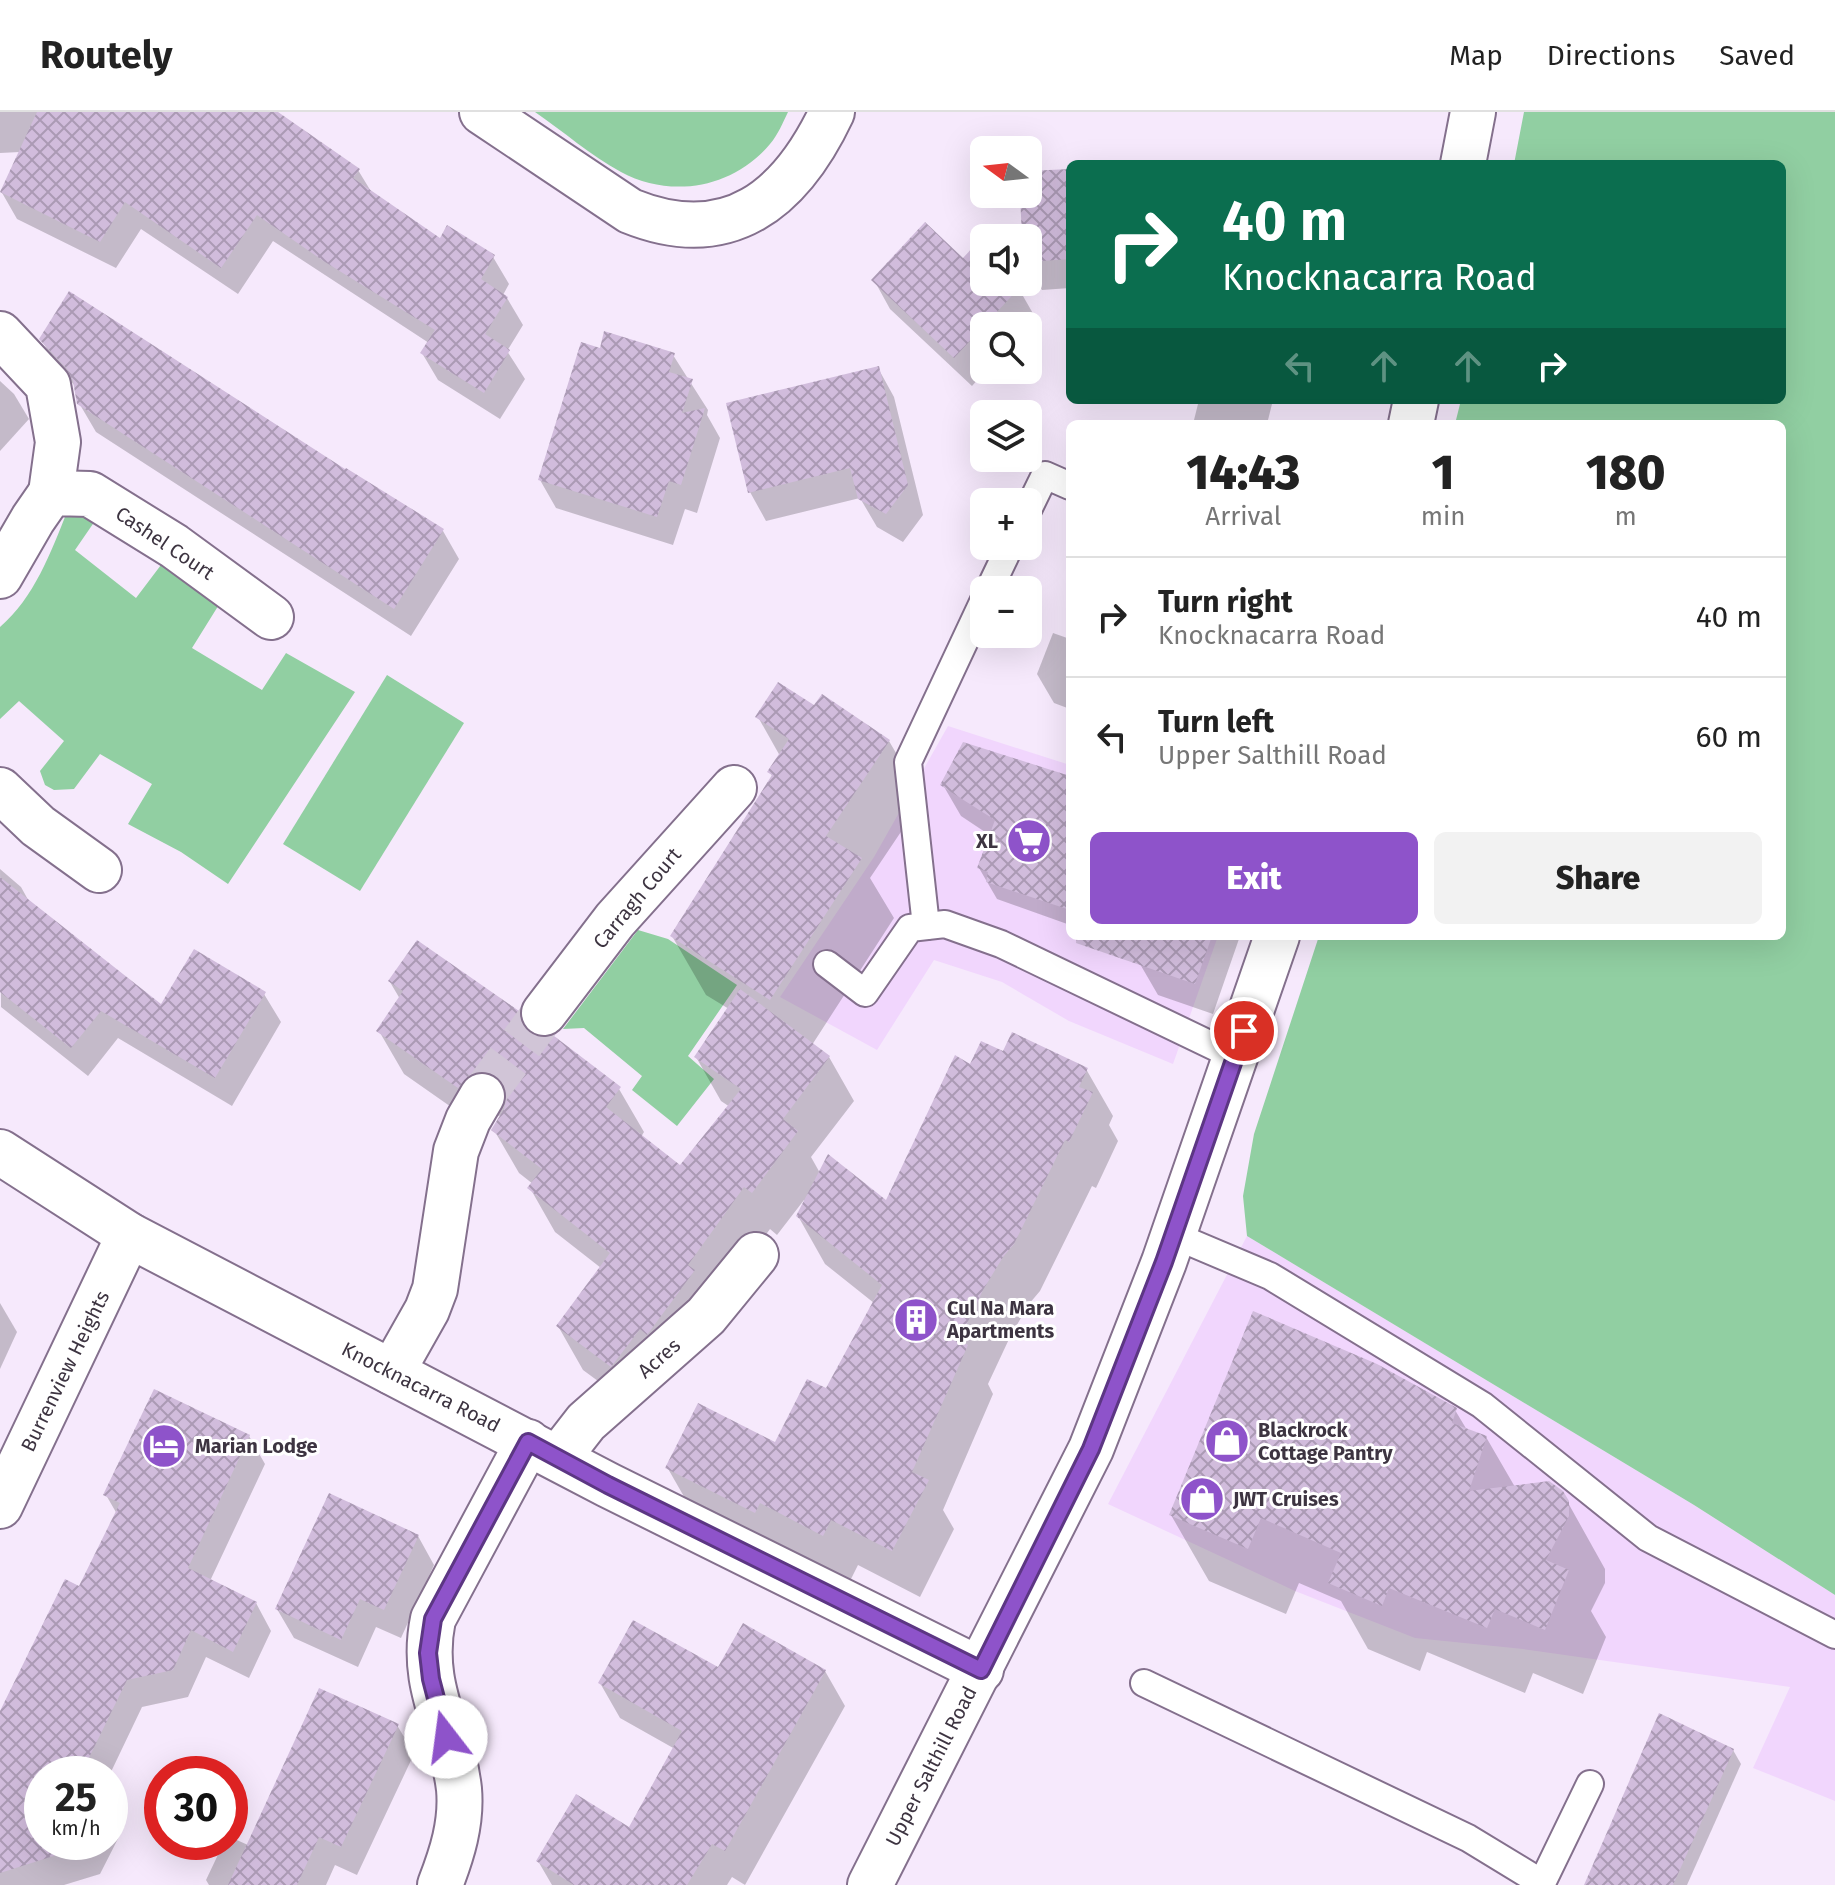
<!DOCTYPE html>
<meta charset="utf-8">
<style>
body{margin:0;font-family:"Fira Sans",sans-serif;background:#f2f2f2;color:#222;height:100vh;display:flex;flex-direction:column;font-size:30px;white-space:nowrap}
*{box-sizing:border-box;margin:0}
p{font-size:26px;color:#767676}
.icon{flex:none;width:44px;height:44px;fill:none;stroke:currentColor;stroke-width:2;stroke-linecap:round;stroke-linejoin:round}
.map{position:relative;flex:1;overflow:hidden}
.details{position:absolute;left:1066px;top:308px;width:720px;height:520px;display:flex;flex-direction:column;background:#fff;border-radius:12px;box-shadow:0 8px 32px #0002}
.details>*{flex:none}
.banner{position:absolute;left:1066px;top:48px;width:720px;height:244px;border-radius:12px;box-shadow:0 8px 32px #0002;background:#0b6e4f;color:#fff;overflow:hidden}
.needle{width:52px;rotate:285deg}
.tools{position:absolute;left:970px;top:24px;display:grid;gap:16px}
.tools a{display:grid;place-items:center;width:72px;height:72px;border-radius:12px;background:#fff;box-shadow:0 8px 32px #0002;font-size:40px}
.speed{position:absolute;left:24px;top:1644px;display:flex;gap:16px;font-size:40px;font-weight:700;text-align:center}
.speed>*{display:grid;place-content:center;width:104px;height:104px;border-radius:50%;background:#fff;box-shadow:0 8px 32px #0002;line-height:1}
.speed small{font-size:20px;font-weight:400}
.speed .limit{border:12px solid #d22;background:#fff;color:#111}
.pin{position:absolute;display:grid;place-items:center;width:68px;height:68px;color:#fff;margin:-34px;border:4px solid #fff;border-radius:50%;box-shadow:0 2px 8px #0007}
.me{position:absolute;width:88px;margin:-44px;rotate:345deg;stroke-linejoin:round;filter:drop-shadow(0 0 6px #0008)}
.turn{display:flex;align-items:center;gap:28px;height:168px;padding:0 24px;font-size:36px}
.turn .icon{width:104px;height:104px;stroke-width:2.5}
.turn b{display:block;font-size:56px;line-height:68px}
.lanes{display:flex;align-items:center;height:76px;padding:0 24px;background:#0003;justify-content:center;gap:40px;direction:ltr}
.lanes .off{opacity:.35}
.eta{display:flex;justify-content:space-evenly;align-items:center;height:136px;text-align:center}
.eta b{font-size:48px;font-weight:800;line-height:56px}
.cta{display:flex;gap:16px;margin-top:auto;padding:16px 24px}
.cta a{flex:1;height:92px;border-radius:12px;background:#8e53ca;color:#fff;font-size:32px;font-weight:800;line-height:92px;text-align:center}
.cta a+a{background:#f2f2f2;color:#222}
ul{padding:0;list-style:none}
li{display:flex;align-items:center;gap:24px;height:120px;padding:0 24px;border-top:2px solid #e0e0e0}
li div{flex:1}
li b{display:block;font-size:30px}
li em{font-style:normal}
header{display:flex;align-items:center;gap:48px;box-sizing:border-box;height:112px;padding:0 40px;background:#fff;border-bottom:2px solid #e0e0e0}
header strong{font-size:38px}
nav{display:flex;gap:44px;margin-inline-start:auto;font-size:28px}
.map>svg:first-child{display:block}
.built{fill:#f1d6fd}
.grass{fill:#91cfa2}
.shadow{fill:#0003}
.building{fill:url(#building-cross-hatch)}
.lines{fill:none;stroke-linecap:round;stroke-linejoin:round}
.street-tunnel{stroke:#d1c5d7;stroke-width:44;stroke-dasharray:44 22;stroke-linecap:butt}
.lane-casing{stroke:#84708d;stroke-width:30}
.street-casing{stroke:#84708d;stroke-width:48}
.secondary-casing{stroke:#84708d;stroke-width:48}
.lane{stroke:#fff;stroke-width:26}
.street{stroke:#fff;stroke-width:44}
.secondary{stroke:#fff;stroke-width:44}
.route-casing{stroke:#5c3683;stroke-width:20}
.route{stroke:#8e53ca;stroke-width:14}
.labels{text-anchor:middle;dominant-baseline:central;stroke-width:6;stroke-linejoin:round;paint-order:stroke}
.street-label{font-size:20px;fill:#3d3441;stroke:#fff}
.poi-label{font-size:20px;font-weight:bold;fill:#3d3441;stroke:#fff;text-anchor:start}
</style>
<header>
<strong>Routely</strong>
<nav><a>Map</a><a>Directions</a><a>Saved</a></nav>
</header>
<div class="map">
<svg width="1835" height="1773" viewBox="0 0 1835 1773">
<defs>
<pattern id="building-cross-hatch" width="8" height="8" patternUnits="userSpaceOnUse" patternTransform="scale(2)"><rect width="8" height="8" fill="#d1bcdc"/><path d="M0 0l8 8M0 8l8-8" fill="none" stroke="#ab9ab4"/></pattern>
</defs>
<rect width="100%" height="100%" fill="#f6e9fc"/>
<g class="built">
<polygon points="948,614 1070,653 1070,824 1218,824 1173,952 1069,909 1002,870 934,848 877,938 780,885 874,745"/>
<polygon points="1247,1124 1694,1393 1835,1483 1835,1689 1753,1656 1790,1575 1523,1537 1415,1526 1295,1479 1108,1392"/>
</g>
<g class="grass">
<path d="M535 0H788C783 10 778 23 770 32 733 76 671 87 621 60 591 44 563 19 535 0Z"/>
<polygon points="1524,0 1835,0 1835,1483 1694,1393 1247,1124 1243,1084 1254,1022 1319,824 1782,824 1782,312 1455,312 1461,288 1782,288 1782,52 1514,52"/>
<path d="M67 400 97 406 75 438 136 486 164 449 220 491 192 536 262 578 286 541 355 580 228 772 181 740 128 712 152 672 100 642 74 677 54 678 45 673 40 659 64 629 19 589 0 607V515C34 486 51 440 67 400Z"/>
<polygon points="387,563 464,611 360,779 283,732"/>
<polygon points="638,818 668,827 737,873 688,944 714,967 677,1014 632,978 642,964 584,916 563,917"/>
</g>
<g class="shadow">
<polygon points="0,0 226,0 358,58 372,81 440,128 493,145 509,172 503,183 507,186 523,213 507,239 525,267 500,307 438,268 422,241 429,231 273,129 238,182 141,117 116,156 17,107 1,79 20,40 0,41"/>
<polygon points="1070,59 1070,176 1042,178 1028,154 1028,126 1024,126 1022,82 1028,82 1028,61"/>
<polygon points="984,144 984,170 1012,170 1019,177 1035,205 1027,214 984,214 984,258 986,258 972,274 890,197 874,168"/>
<polygon points="41,227 346,360 443,419 459,447 411,524 96,320 79,291 76,275 58,255"/>
<polygon points="601,238 673,243 708,298 707,303 720,326 697,401 685,397 673,433 556,396 540,368"/>
<polygon points="878,256 894,285 923,403 903,430 877,415 860,386 766,409 750,380"/>
<polygon points="0,269 14,282 29,307 0,339"/>
<polygon points="1199,288 1273,288 1267,312 1193,312"/>
<polygon points="1053,521 1070,527 1070,597 1054,591 1037,562"/>
<polygon points="814,596 889,629 923,687 870,766 894,806 812,933 829,945 854,989 811,1045 820,1061 886,1091 971,955 1003,942 1086,957 1113,1004 1109,1013 1118,1029 1096,1076 1092,1074 1040,1179 1029,1192 1010,1225 988,1272 993,1282 943,1398 954,1417 920,1485 858,1453 850,1469 787,1437 782,1447 694,1402 667,1355 776,1333 827,1279 874,1191 825,1152 798,1104 806,1089 804,1088 777,1123 770,1117 714,1194 718,1203 673,1265 665,1259 636,1297 583,1258 558,1214 601,1156 555,1120 530,1076 533,1072 519,1061 494,1018 502,1003 495,1005 484,1018 404,962 379,919 400,887 390,870 518,900 532,924 619,977 644,1020 641,1025 681,1056 730,995 721,989 696,945 729,897 706,883 672,824 773,666 770,660 780,644 758,605"/>
<polygon points="1070,666 1070,813 997,787 979,756 991,724 961,704 943,673"/>
<polygon points="0,757 21,775 31,793 162,895 264,882 281,910 232,994 118,926 88,964 1,895"/>
<polygon points="1099,824 1240,824 1213,902 1158,883 1140,852"/>
<polygon points="0,1191 17,1220 0,1257"/>
<polygon points="1455,1298 1467,1318 1486,1325 1515,1375 1562,1380 1605,1457 1605,1471 1591,1499 1606,1525 1583,1582 1533,1561 1525,1581 1427,1540 1420,1559 1368,1537 1341,1489 1299,1471 1286,1502 1209,1469 1171,1403"/>
<polygon points="249,1324 265,1352 210,1469 256,1491 271,1519 249,1566 206,1545 188,1585 142,1595 110,1662 42,1662 42,1730 110,1730 110,1687 125,1713 100,1762 64,1773 0,1773 0,1604 80,1477 117,1402 106,1383"/>
<polygon points="418,1424 434,1453 401,1526 376,1515 358,1555 294,1526 277,1497"/>
<polygon points="719,1558 825,1559 845,1594 745,1773 732,1765 727,1773 552,1773 538,1749 630,1718 675,1637 620,1606 600,1571"/>
<polygon points="397,1613 414,1642 357,1763 335,1753 326,1773 209,1773 206,1768 224,1730 230,1730 230,1725 248,1733"/>
<polygon points="1733,1638 1741,1652 1687,1773 1589,1773"/>
</g>
<g class="building">
<polygon points="37,0 278,0 360,57 353,66 440,126 447,113 495,143 481,167 508,185 485,222 510,238 484,281 420,241 435,218 325,150 257,103 221,156 125,90 100,130 0,80"/>
<polygon points="1070,57 1070,147 1028,150 1028,126 1022,126 1020,82 1028,82 1028,59"/>
<polygon points="925,110 963,146 975,133 984,141 984,170 1015,170 1020,175 954,246 871,168"/>
<polygon points="69,179 345,357 346,356 444,417 394,497 77,292 73,269 67,257 39,227"/>
<polygon points="604,219 675,241 669,260 693,267 682,301 705,296 681,373 669,369 657,405 538,368 581,230 600,236"/>
<polygon points="879,254 908,373 886,402 858,387 850,356 748,381 726,291"/>
<polygon points="778,570 814,593 822,582 890,628 826,724 862,746 770,888 670,824 772,663 767,660 789,627 755,605"/>
<polygon points="963,630 1070,664 1070,798 986,770 988,760 977,756 995,708 940,673"/>
<polygon points="0,765 161,892 194,837 266,880 215,966 101,899 71,936 0,880"/>
<polygon points="1077,824 1212,824 1195,872 1076,831"/>
<polygon points="417,828 519,899 521,911 530,921 542,926 554,924 621,975 606,995 680,1053 741,977 694,945 740,877 830,944 783,1007 798,1019 752,1081 744,1075 688,1153 695,1158 647,1223 640,1217 611,1255 556,1214 610,1141 527,1076 542,1057 491,1018 504,997 507,985 503,971 494,962 481,959 469,963 458,976 376,919 403,879 388,869"/>
<polygon points="1012,920 1088,956 1079,975 1093,980 1069,1030 1065,1028 1014,1132 1003,1145 983,1178 959,1228 968,1233 912,1360 929,1368 892,1439 831,1408 823,1424 760,1391 755,1401 665,1356 698,1291 775,1330 807,1267 826,1276 882,1173 796,1104 828,1042 886,1088 955,943 970,952 981,929 1003,939"/>
<polygon points="1253,1199 1377,1252 1457,1296 1452,1311 1487,1324 1469,1379 1549,1369 1563,1379 1569,1389 1569,1404 1546,1448 1569,1458 1545,1518 1495,1497 1487,1516 1389,1476 1382,1494 1328,1471 1341,1441 1261,1406 1248,1437 1169,1403"/>
<polygon points="154,1277 250,1323 188,1456 257,1490 233,1540 191,1518 173,1558 127,1568 81,1662 42,1662 42,1730 87,1730 85,1734 0,1761 0,1599 65,1467 79,1474 120,1391 103,1383"/>
<polygon points="329,1381 419,1423 384,1498 360,1487 341,1528 275,1497"/>
<polygon points="633,1508 718,1555 743,1511 826,1558 725,1739 712,1732 687,1773 574,1773 536,1749 576,1682 629,1715 682,1619 598,1571"/>
<polygon points="319,1576 399,1612 341,1735 319,1725 297,1773 228,1773"/>
<polygon points="1659,1601 1734,1637 1673,1773 1584,1773"/>
</g>
<g class="lines">
<polyline class="street-tunnel" points="482,984 544,901"/>
<g class="lane-casing">
<g id="lane">
<polyline points="1028,398 1045,363 1070,374"/>
<polyline points="989,478 1010,434"/>
<polyline points="926,814 908,650 984,488"/>
<polyline points="827,852 865,881 910,816 945,812 1001,832 1236,945"/>
<polyline points="1173,1123 1270,1164 1482,1293 1648,1426 1835,1523"/>
<polyline points="1144,1571 1468,1726 1542,1771 1541,1773"/>
<polyline points="1542,1771 1590,1672"/>
</g>
</g>
<g class="street-casing">
<g id="street">
<path d="M482 0 630 99C729 139 791 87 832 0"/>
<polyline points="0,222 48,273 58,330 51,381"/>
<polyline points="0,464 33,407 51,381 90,382 174,434 271,505"/>
<polyline points="0,678 38,714 99,758"/>
<polyline points="544,901 615,808 734,676"/>
<polyline points="0,1040 129,1123 608,1373 981,1558"/>
<polyline points="392,1260 427,1198 435,1177 456,1039 468,1008 482,984"/>
<polyline points="558,1346 586,1310 706,1204 756,1143"/>
<polyline points="0,1394 129,1123"/>
<path d="M440 1773C452 1742 462 1711 459 1677 452 1615 419 1575 433 1507L528 1330"/>
</g>
</g>
<g class="secondary-casing">
<g id="secondary">
<polyline points="1463,52 1473,0"/>
<polyline points="1411,312 1416,288"/>
<polyline points="870,1773 1091,1337 1164,1150 1277,824"/>
</g>
</g>
<use href="#lane" class="lane"/>
<use href="#street" class="street"/>
<use href="#secondary" class="secondary"/>
</g>
<g class="lines">
<g class="route-casing">
<polyline id="route" points="446,1625 431,1567 428,1541 433,1507 528,1330 608,1373 981,1558 1091,1337 1164,1150 1244,919"/>
</g>
<use href="#route" class="route"/>
</g>
<defs>
<g id="supermarket-disc" transform="scale(2.3)"><circle r="9.5" fill="#8e53ca" stroke="#fff"/><path d="M-6-5.5h2.5l.6 2H6L4.5 2H-2.5L-4.4-4H-6ZM-1.5 3.2a1.3 1.3 0 1 0 .1 0ZM3 3.2a1.3 1.3 0 1 0 .1 0Z" fill="#fff"/></g>
<g id="building-disc" transform="scale(2.3)"><circle r="9.5" fill="#8e53ca" stroke="#fff"/><path d="M-4-6H4V6H1V3H-1V6H-4ZM-2.5-4.3h1.7v1.8h-1.7ZM.8-4.3h1.7v1.8H.8ZM-2.5-1h1.7V.8h-1.7ZM.8-1h1.7V.8H.8Z" fill="#fff"/></g>
<g id="shop-disc" transform="scale(2.3)"><circle r="9.5" fill="#8e53ca" stroke="#fff"/><path d="M-5-2.5h2.3a2.7 3.5 0 0 1 5.4 0H5L5.5 6h-11ZM-1.5-2.5h3a1.5 2.3 0 0 0-3 0Z" fill="#fff"/></g>
<g id="hotel-disc" transform="scale(2.3)"><circle r="9.5" fill="#8e53ca" stroke="#fff"/><path d="M-6-4.5h1.5V1H6V5H4.5V3h-9V5H-6ZM-4 0a1.8 1.8 0 1 1 3.6 0ZM.5 0V-2.5h3Q6-2.5 6 0Z" fill="#fff"/></g>
</defs>
<g fill-rule="evenodd">
<use href="#supermarket-disc" x="1029" y="729"/>
<use href="#building-disc" x="916" y="1208"/>
<use href="#shop-disc" x="1227" y="1329"/>
<use href="#hotel-disc" x="164" y="1334"/>
<use href="#shop-disc" x="1202" y="1387"/>
</g>
<g class="labels">
<g class="street-label">
<text transform="translate(165 431) rotate(34)">Cashel Court</text>
<text transform="translate(637 786) rotate(-50)">Carragh Court</text>
<text transform="translate(659 1246) rotate(-41)">Acres</text>
<text transform="translate(65 1259) rotate(-64)">Burrenview Heights</text>
<text transform="translate(421 1275) rotate(27)">Knocknacarra Road</text>
<text transform="translate(931 1654) rotate(-63)">Upper Salthill Road</text>
</g>
<g class="poi-label">
<text x="998" y="729" text-anchor="end">XL</text>
<text x="947" y="1196">Cul Na Mara<tspan x="947" dy="23">Apartments</tspan></text>
<text x="1258" y="1318">Blackrock<tspan x="1258" dy="23">Cottage Pantry</tspan></text>
<text x="195" y="1334">Marian Lodge</text>
<text x="1233" y="1387">JWT Cruises</text>
</g>
</g>
</svg>
<div class="tools">
<a><svg class="needle" viewBox="-14 -14 28 28"><path d="M0-13l5 13h-10z" fill="#e53935"/><path d="M0 13l5-13h-10z" fill="#767676"/></svg></a>
<a><svg class="icon" aria-label="sound" viewBox="0 0 24 24"><path d="M4 9h4l5-4v14l-5-4H4zM17 9q2 3 0 6"/></svg></a>
<a><svg class="icon" aria-label="search" viewBox="0 0 24 24"><circle cx="10" cy="10" r="6"/><path d="M15 15l6 6"/></svg></a>
<a><svg class="icon" aria-label="layers" viewBox="0 0 24 24"><path d="M12 4l9 5-9 5-9-5zM3 14l9 5 9-5"/></svg></a>
<a>+</a>
<a>−</a>
</div>
<div class="speed"><div>25<small>km/h</small></div><div class="limit">30</div></div>
<div class="pin" style="left:1244px;top:919px;background:#d93025"><svg class="icon" aria-label="arrive" viewBox="0 0 24 24"><path d="M6 21V4h12l-3 4 3 4H6"/></svg></div>
<svg class="me" style="left:446px;top:1625px" viewBox="-20 -20 40 40"><circle r="19" fill="#fff"/><path d="M0-13L10 11 0 6-10 11z" fill="#8e53ca"/></svg>
<div class="banner">
<div class="turn"><svg class="icon" aria-label="right" viewBox="0 0 24 24"><path d="M7 20v-9h11M14 6l5 5-5 5"/></svg><div><b>40 m</b>Knocknacarra Road</div></div>
<div class="lanes"><svg class="icon off" aria-label="left" viewBox="0 0 24 24"><path d="M17 20v-9H6M10 6l-5 5 5 5"/></svg><svg class="icon off" aria-label="ahead" viewBox="0 0 24 24"><path d="M12 20V5M6 11l6-6 6 6"/></svg><svg class="icon off" aria-label="ahead" viewBox="0 0 24 24"><path d="M12 20V5M6 11l6-6 6 6"/></svg><svg class="icon" aria-label="right" viewBox="0 0 24 24"><path d="M7 20v-9h11M14 6l5 5-5 5"/></svg></div>
</div>
<section class="details">
<div class="eta">
<div><b>14:43</b><p>Arrival</p></div>
<div><b>1</b><p>min</p></div>
<div><b>180</b><p>m</p></div>
</div>
<ul>
<li><svg class="icon" aria-label="right" viewBox="0 0 24 24"><path d="M7 20v-9h11M14 6l5 5-5 5"/></svg><div><b>Turn right</b><p>Knocknacarra Road</p></div><em>40 m</em></li>
<li><svg class="icon" aria-label="left" viewBox="0 0 24 24"><path d="M17 20v-9H6M10 6l-5 5 5 5"/></svg><div><b>Turn left</b><p>Upper Salthill Road</p></div><em>60 m</em></li>
</ul>
<div class="cta"><a>Exit</a><a>Share</a></div>
</section>
</div>
